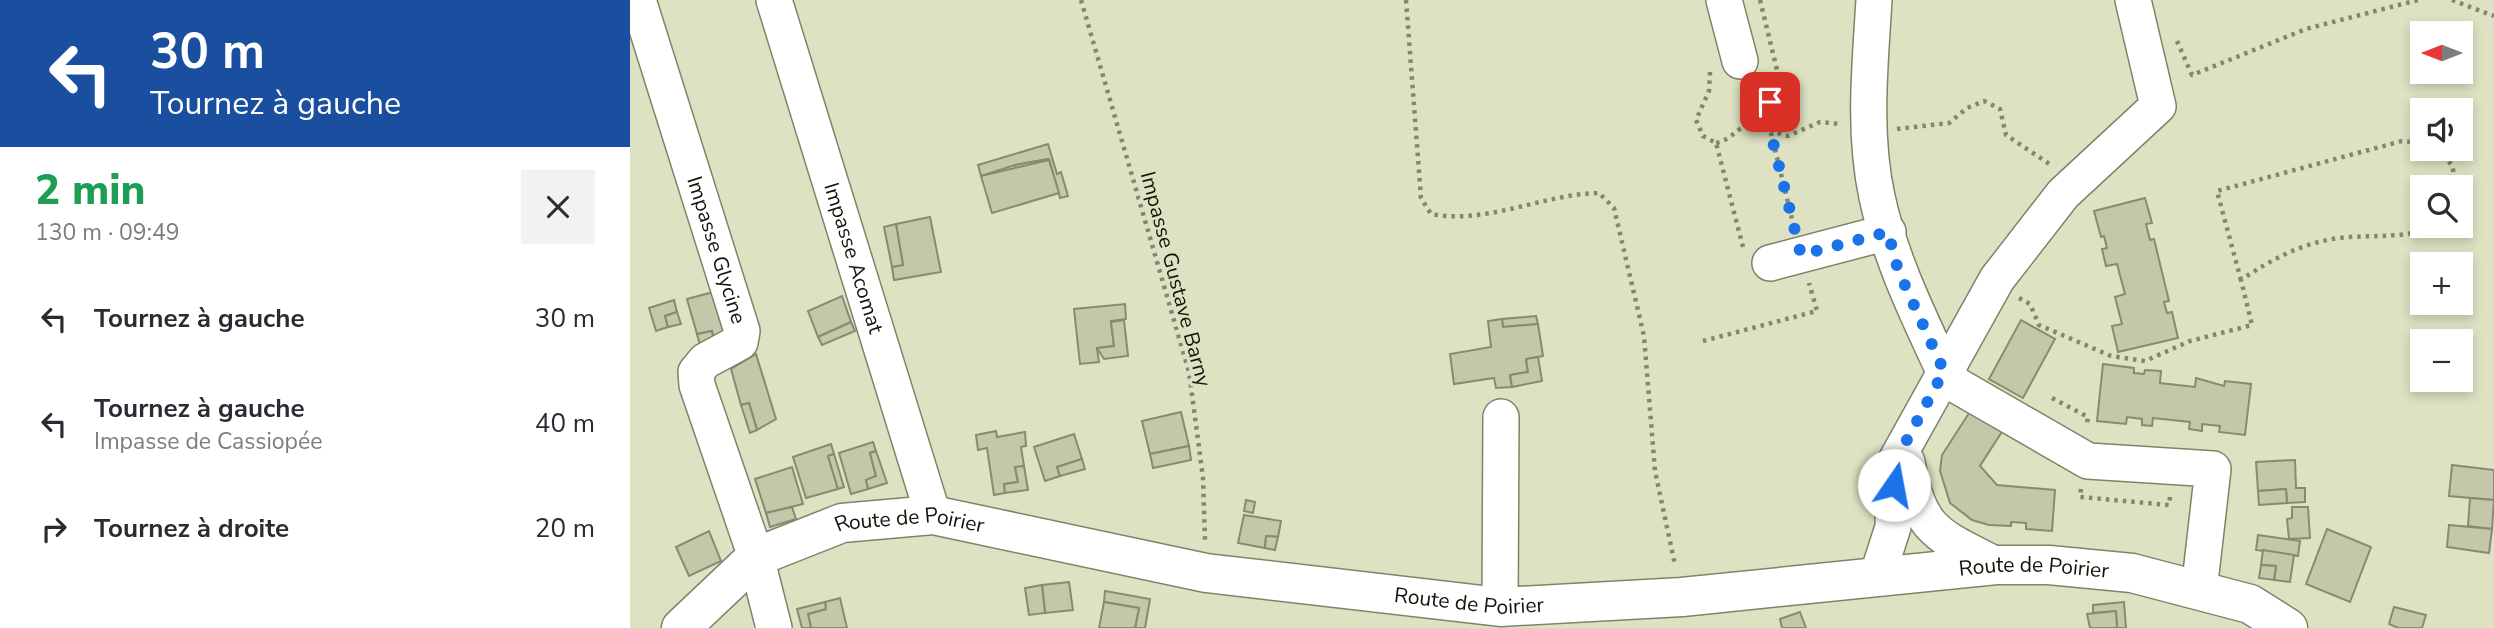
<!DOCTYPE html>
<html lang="fr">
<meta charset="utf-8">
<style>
body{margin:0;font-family:"Nunito Sans",sans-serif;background:#f2f2f3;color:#2b2b33;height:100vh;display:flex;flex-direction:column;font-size:26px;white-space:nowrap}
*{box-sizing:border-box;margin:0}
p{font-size:23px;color:#7c7c81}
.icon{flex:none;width:38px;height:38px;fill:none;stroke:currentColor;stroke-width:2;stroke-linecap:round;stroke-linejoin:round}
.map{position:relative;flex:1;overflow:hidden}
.side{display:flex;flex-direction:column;background:#fff;width:630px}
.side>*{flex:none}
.top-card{background:#1a4fa0;color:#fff;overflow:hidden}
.needle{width:46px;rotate:270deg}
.tools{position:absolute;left:1780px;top:21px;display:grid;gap:14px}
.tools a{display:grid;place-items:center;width:63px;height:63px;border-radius:0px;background:#fff;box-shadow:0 4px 10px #0003;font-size:35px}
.pin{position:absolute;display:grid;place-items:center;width:60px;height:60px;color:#fff;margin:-30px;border-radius:14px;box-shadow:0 4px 10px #0006}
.me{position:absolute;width:77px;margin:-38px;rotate:12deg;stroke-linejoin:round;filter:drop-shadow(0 0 5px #0008)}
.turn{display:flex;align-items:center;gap:24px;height:147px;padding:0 35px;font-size:32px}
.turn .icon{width:91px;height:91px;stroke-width:2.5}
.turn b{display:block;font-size:49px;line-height:60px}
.round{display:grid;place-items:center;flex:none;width:74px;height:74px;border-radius:0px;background:#f2f2f3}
.head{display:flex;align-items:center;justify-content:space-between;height:119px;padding:0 35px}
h1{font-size:42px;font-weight:800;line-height:52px;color:#1e9e55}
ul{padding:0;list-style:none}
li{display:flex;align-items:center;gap:21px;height:105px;padding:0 35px}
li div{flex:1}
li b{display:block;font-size:26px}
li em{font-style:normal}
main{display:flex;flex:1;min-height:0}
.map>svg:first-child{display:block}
.building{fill:#c4c7a9;stroke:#888b6f;stroke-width:2}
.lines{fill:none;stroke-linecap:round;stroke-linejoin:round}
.minor-casing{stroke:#808367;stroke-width:38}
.major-casing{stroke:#808367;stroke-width:41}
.path{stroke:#848670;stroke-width:4.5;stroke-dasharray:3.5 5;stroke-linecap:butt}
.minor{stroke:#fff;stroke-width:35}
.major{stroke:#fff;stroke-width:38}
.route{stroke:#1a73e8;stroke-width:12;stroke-dasharray:0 21.6}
.labels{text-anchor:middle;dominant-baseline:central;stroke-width:7;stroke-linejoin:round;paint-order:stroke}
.street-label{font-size:21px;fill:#14150a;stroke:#dee2c3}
</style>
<main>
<section class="side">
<div class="top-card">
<div class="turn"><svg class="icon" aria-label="left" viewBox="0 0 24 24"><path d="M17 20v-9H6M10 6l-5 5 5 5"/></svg><div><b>30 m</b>Tournez à gauche</div></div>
</div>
<div class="head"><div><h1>2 min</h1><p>130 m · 09:49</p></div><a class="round"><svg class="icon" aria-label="close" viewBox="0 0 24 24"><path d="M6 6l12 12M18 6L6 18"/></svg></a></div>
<ul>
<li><svg class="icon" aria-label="left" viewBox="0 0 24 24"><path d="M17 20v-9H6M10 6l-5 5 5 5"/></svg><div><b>Tournez à gauche</b></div><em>30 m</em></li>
<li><svg class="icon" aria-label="left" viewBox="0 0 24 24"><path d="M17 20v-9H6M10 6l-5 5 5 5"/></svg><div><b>Tournez à gauche</b><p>Impasse de Cassiopée</p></div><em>40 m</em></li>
<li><svg class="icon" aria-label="right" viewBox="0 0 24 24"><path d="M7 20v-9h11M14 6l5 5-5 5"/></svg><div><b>Tournez à droite</b></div><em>20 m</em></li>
</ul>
</section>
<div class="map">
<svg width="1864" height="628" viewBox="0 0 1864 628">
<rect width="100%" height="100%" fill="#dee2c3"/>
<g class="building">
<polygon points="418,144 427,174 431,172 438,196 430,198 419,159 385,165 351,176 348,165"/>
<polygon points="419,159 387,169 385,166 385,165"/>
<polygon points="419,160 429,193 362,213 351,176"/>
<polygon points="1515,198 1522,223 1516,224 1520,240 1524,239 1539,301 1534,302 1537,313 1542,312 1548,338 1488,352 1482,326 1492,324 1485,297 1495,294 1487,264 1476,266 1472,249 1477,248 1474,236 1471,237 1464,211"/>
<polygon points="300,217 311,272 264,280 262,267 273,265 266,224"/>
<polygon points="266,224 273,265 262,267 254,227"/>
<polygon points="87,291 101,337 84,342 82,331 67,334 57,299"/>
<polygon points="212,296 221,322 188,337 178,311"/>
<polygon points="44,300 47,312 35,316 38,327 26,331 19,308"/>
<polygon points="495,304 496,319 481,321 484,346 467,348 469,362 450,364 444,309"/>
<polygon points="47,312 51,324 38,327 35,316"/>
<polygon points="906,316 908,324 873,327 872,319"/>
<polygon points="872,319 873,327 908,324 913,356 896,359 898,372 880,375 882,387 866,388 864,378 824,384 820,354 861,347 858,321"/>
<polygon points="494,320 498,356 474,359 467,348 484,346 481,322"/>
<polygon points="1391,320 1425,339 1393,398 1359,379"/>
<polygon points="221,322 225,331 192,345 188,337"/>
<polygon points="82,331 84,342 70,345 67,334"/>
<polygon points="126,354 146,419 127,430 119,403 111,405 101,369"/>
<polygon points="908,357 912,381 882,387 880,375 898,372 896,359"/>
<polygon points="1473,364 1504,368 1504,373 1514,374 1515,370 1531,371 1530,383 1565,387 1566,378 1594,386 1595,381 1621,384 1615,435 1589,432 1590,426 1572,424 1572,431 1559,429 1560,422 1523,418 1522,426 1512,425 1512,419 1497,417 1496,424 1467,421"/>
<polygon points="119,403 127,430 120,433 111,405"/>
<polygon points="1341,410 1373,430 1350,466 1367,485 1425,490 1422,531 1396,529 1396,523 1381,522 1381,526 1359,525 1342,520 1320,503 1310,471 1312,455"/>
<polygon points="551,412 559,446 520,454 512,421"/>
<polygon points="366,431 367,437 395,432 396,446 391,447 394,466 385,467 388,482 374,484 375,493 364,495 357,448 348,450 346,435"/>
<polygon points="444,434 452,459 427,467 430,476 415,481 404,447"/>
<polygon points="243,442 246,451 240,453 246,476 236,480 238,489 221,494 209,453"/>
<polygon points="201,444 204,454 198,456 208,489 176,498 163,457"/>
<polygon points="559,446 561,460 523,468 520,454"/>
<polygon points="246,451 257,483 238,489 236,480 246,476 240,453"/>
<polygon points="204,454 214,487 208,489 198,456"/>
<polygon points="452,459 455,469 430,476 427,467"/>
<polygon points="1665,460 1666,488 1675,488 1675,502 1657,503 1656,489 1628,491 1626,462"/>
<polygon points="1822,465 1864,470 1864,500 1819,496"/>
<polygon points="394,466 398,490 375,493 374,484 388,482 385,467"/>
<polygon points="162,467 173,504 136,513 125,479"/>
<polygon points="1656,489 1657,503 1629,505 1628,491"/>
<polygon points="1840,498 1864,500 1862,529 1838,526"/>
<polygon points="616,500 625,502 623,513 614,511"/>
<polygon points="162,507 166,519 140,527 136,513"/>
<polygon points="1662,507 1678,507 1680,538 1659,539 1657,519 1662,518"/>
<polygon points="614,515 651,521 648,537 636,536 635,548 608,543"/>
<polygon points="1819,525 1862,529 1859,553 1817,547"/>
<polygon points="1697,529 1741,547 1720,602 1676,584"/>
<polygon points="79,531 91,561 59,576 46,547"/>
<polygon points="1628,535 1670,541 1668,556 1626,550"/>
<polygon points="636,536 648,537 645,550 635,548"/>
<polygon points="1633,550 1664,555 1660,582 1644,580 1646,566 1631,565"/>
<polygon points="1631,565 1646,566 1644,580 1629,578"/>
<polygon points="439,582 443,610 415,613 412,585"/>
<polygon points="412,585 415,613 399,615 395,588"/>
<polygon points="475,591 520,599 515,628 505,628 509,608 474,602"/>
<polygon points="210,598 217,628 181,628 178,614 196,609 195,602"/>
<polygon points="195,602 196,609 178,614 181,628 172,628 167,609"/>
<polygon points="474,602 509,608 505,628 469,628"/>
<polygon points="1494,602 1496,628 1487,628 1486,611 1463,613 1463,605"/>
<polygon points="1764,607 1796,615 1792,628 1768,628 1759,624"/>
<polygon points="1486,611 1487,628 1460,628 1457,614"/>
<polygon points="1170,612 1176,628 1152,628 1150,619"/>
</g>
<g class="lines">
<g class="minor-casing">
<g id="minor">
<path id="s1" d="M8 0 112 331 110 342 75 361 66 372 67 385 126 557 144 628"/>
<path id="s2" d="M144 0 303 515"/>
<polyline points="1094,0 1110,61"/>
<path d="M1244 0C1240 66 1233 132 1247 197 1260 258 1288 315 1314 371L1326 385 1458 461 1583 469 1569 591"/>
<polyline points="1140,263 1258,232"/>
<path d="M1277 462C1290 532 1306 534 1366 565"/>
<polyline points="1247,577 1263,527 1264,464 1367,279 1433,194 1528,106 1503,0"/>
<polyline points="870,607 871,417"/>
</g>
</g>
<g class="major-casing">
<g id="major">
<path id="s3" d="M51 628 126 557 212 523 303 515 576 573 870 607 1052 597 1366 565H1419L1502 573 1620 604 1658 628"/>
</g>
</g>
<g class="path">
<polyline points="451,0 559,372 573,478 575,540"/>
<path d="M776 0 791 198 801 214C856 225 913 194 969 193L984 208 1014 336 1025 471 1045 565"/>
<polyline points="1130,0 1148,74 1140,102 1140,129 1164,227"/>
<polyline points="1822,0 1864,16"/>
<polyline points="1547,41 1562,75 1676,29 1788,0"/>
<polyline points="1080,72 1079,91 1066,120 1073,136 1086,143 1113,247"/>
<polyline points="1267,129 1319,123 1337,108 1354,101 1370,109 1376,135 1421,165"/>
<path d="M1086 143C1097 141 1101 135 1110 129 1126 118 1142 133 1158 136L1190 122 1210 124"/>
<polyline points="1807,149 1822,165 1827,187"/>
<polyline points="1611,280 1587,191 1772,141 1792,143"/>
<path d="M1389 298 1400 304 1409 325 1481 356 1515 361 1560 341 1622 325 1611 280C1642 259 1672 243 1709 238 1743 234 1773 240 1805 226"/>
<polyline points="1073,341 1187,311 1179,283"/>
<polyline points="1422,398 1458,417 1457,424"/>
<polyline points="1451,489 1450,497 1539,505 1540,497"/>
</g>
<use href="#minor" class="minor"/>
<use href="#major" class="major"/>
</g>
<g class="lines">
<polyline class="route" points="1140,102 1142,138 1171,255 1258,232 1268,270 1314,371 1264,464 1264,485"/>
</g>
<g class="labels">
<g class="street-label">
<text stroke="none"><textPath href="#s1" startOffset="262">Impasse Glycine</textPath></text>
<text stroke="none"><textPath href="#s2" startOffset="270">Impasse Acomat</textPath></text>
<text transform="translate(546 279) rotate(75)">Impasse Gustave Barny</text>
<text stroke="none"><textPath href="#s3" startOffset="264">Route de Poirier</textPath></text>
<text stroke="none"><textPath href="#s3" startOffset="1398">Route de Poirier</textPath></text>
<text stroke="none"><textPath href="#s3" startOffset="831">Route de Poirier</textPath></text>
</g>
</g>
</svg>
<div class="tools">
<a><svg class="needle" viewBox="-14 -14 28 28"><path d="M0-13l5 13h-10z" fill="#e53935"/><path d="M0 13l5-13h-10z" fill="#7c7c81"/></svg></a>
<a><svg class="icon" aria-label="sound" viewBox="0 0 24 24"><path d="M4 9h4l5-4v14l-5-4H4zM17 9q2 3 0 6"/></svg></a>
<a><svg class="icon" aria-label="search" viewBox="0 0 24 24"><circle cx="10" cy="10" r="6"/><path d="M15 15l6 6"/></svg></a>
<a>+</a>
<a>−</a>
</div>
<div class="pin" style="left:1140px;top:102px;background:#d93025"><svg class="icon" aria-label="arrive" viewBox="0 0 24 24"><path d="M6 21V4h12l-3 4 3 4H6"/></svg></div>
<svg class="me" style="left:1264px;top:485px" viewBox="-20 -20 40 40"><circle r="19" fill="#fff"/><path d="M0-13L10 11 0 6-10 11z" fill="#1a73e8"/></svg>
</div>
</main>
